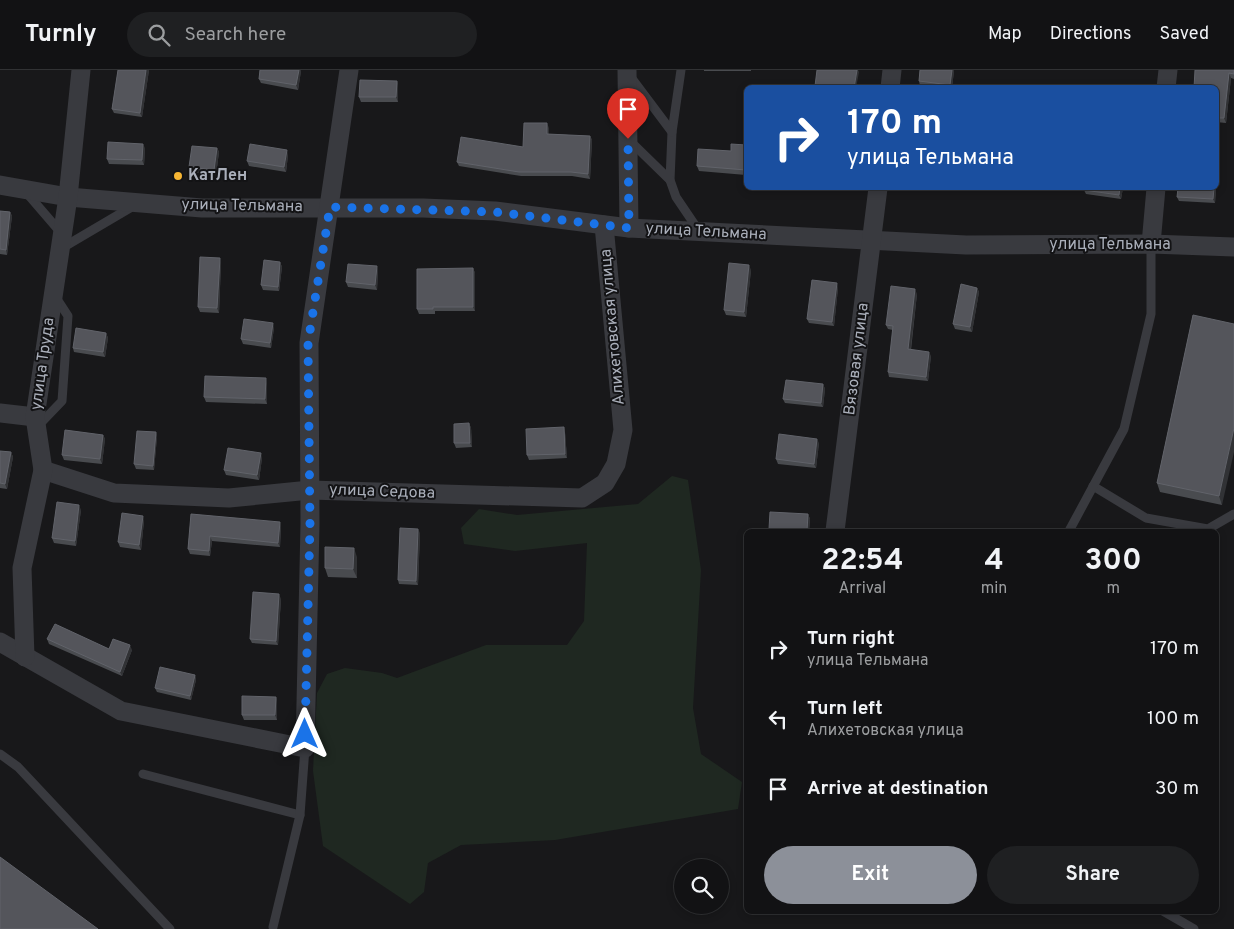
<!DOCTYPE html>
<meta charset="utf-8">
<style>
body{margin:0;font-family:Overpass,sans-serif;background:#1f2022;color:#f1f3f6;height:100vh;display:flex;flex-direction:column;font-size:19px;white-space:nowrap}
*{box-sizing:border-box;margin:0}
p{font-size:16px;color:#9c9ea0}
.icon{flex:none;width:28px;height:28px;fill:none;stroke:currentColor;stroke-width:2;stroke-linecap:round;stroke-linejoin:round}
.map{position:relative;flex:1;overflow:hidden}
.drawer{position:absolute;left:744px;top:459px;width:475px;height:385px;display:flex;flex-direction:column;background:#121214;border-radius:8px;box-shadow:0 2px 8px #0003,0 0 0 1px #313234}
.drawer>*{flex:none}
.banner{position:absolute;left:744px;top:15px;width:475px;height:105px;border-radius:8px;box-shadow:0 2px 8px #0003,0 0 0 1px #313234;background:#1a4fa0;color:#fff;overflow:hidden}
.fabs{position:absolute;left:674px;top:789px;display:grid;gap:10px}
.fabs a{display:grid;place-items:center;width:55px;height:55px;border-radius:50%;background:#121214;box-shadow:0 2px 8px #0003,0 0 0 1px #313234;font-size:25px}
.pin{position:absolute;display:grid;place-items:center;width:42px;height:42px;color:#fff;margin:-51px -21px;border-radius:50% 50% 50% 0;rotate:-45deg;box-shadow:0 0 5px #0007}
.pin .icon{rotate:45deg}
.me{position:absolute;width:55px;margin:-28px;rotate:0deg;stroke-linejoin:round;filter:drop-shadow(0 0 4px #0008)}
.turn{display:flex;align-items:center;gap:18px;height:105px;padding:0 20px;font-size:22px}
.turn .icon{width:65px;height:65px;stroke-width:2.5}
.turn b{display:block;font-size:35px;line-height:42px}
.eta{display:flex;justify-content:space-evenly;align-items:center;height:85px;text-align:center}
.eta b{font-size:30px;font-weight:700;line-height:35px}
.primary-button{display:flex;gap:10px;margin-top:auto;padding:10px 20px}
.primary-button a{flex:1;height:58px;border-radius:30px;background:#8c9099;color:#fff;font-size:20px;font-weight:700;line-height:58px;text-align:center}
.primary-button a+a{background:#1f2022;color:#f1f3f6}
ul{padding:0;list-style:none}
li{display:flex;align-items:center;gap:15px;height:70px;padding:0 20px}
li div{flex:1}
li b{display:block;font-size:19px}
li em{font-style:normal}
header{display:flex;align-items:center;gap:30px;box-sizing:border-box;height:70px;padding:0 25px;background:#121214;border-bottom:1px solid #313234}
header strong{font-size:24px}
nav{display:flex;gap:28px;margin-inline-start:auto;font-size:18px}
.search{width:350px;height:45px;background:#1f2022;display:flex;align-items:center;gap:12px;box-sizing:border-box;padding:0 18px;border-radius:28px;color:#9c9ea0;font-size:19px}
.map>svg:first-child{display:block}
.green{fill:#1f2821}
.lines{fill:none;stroke-linecap:round;stroke-linejoin:round}
.service{stroke:#393a3f;stroke-width:9}
.minor{stroke:#393a3f;stroke-width:19}
.wall{fill:#494b4f}
.shaded-wall{fill:#313235}
.building{fill:#54555b;stroke:#61636a}
.route{stroke:#1a73e8;stroke-width:9;stroke-dasharray:0 16.2}
.poi-dot{fill:#f6b533;stroke:#131315;stroke-width:2}
.labels{text-anchor:middle;dominant-baseline:central;stroke-width:4;stroke-linejoin:round;paint-order:stroke}
.poi-label{font-size:16px;font-weight:bold;fill:#aaafba;stroke:#131315;text-anchor:start}
.street-label{font-size:16px;fill:#aaafba;stroke:#131315}
</style>
<header>
<strong>Turnly</strong>
<div class="search"><svg class="icon" aria-label="search" viewBox="0 0 24 24"><circle cx="10" cy="10" r="6"/><path d="M15 15l6 6"/></svg>Search here</div>
<nav><a>Map</a><a>Directions</a><a>Saved</a></nav>
</header>
<div class="map">
<svg width="1234" height="859" viewBox="0 0 1234 859">
<rect width="100%" height="100%" fill="#18181a"/>
<polygon class="green" points="672,406 688,410 701,500 693,638 701,684 742,712 738,739 555,770 461,775 428,793 424,822 410,834 323,776 313,701 317,623 327,604 345,598 382,603 397,608 486,575 567,575 584,551 587,473 515,481 464,474 461,458 479,439 517,445 638,434"/>
<g class="lines">
<g class="service">
<polyline points="681,0 672,62 670,110 676,127 699,161"/>
<polyline points="630,6 672,62"/>
<polyline points="629,70 670,110"/>
<polyline points="25,121 62,164"/>
<polyline points="62,178 135,135"/>
<polyline points="38,356 62,331 68,246 55,226"/>
<polyline points="1093,416 1146,448 1208,459 1234,444"/>
<polyline points="1069,461 1124,359 1151,244 1151,174"/>
<polyline points="0,684 18,697 170,859"/>
<polyline points="143,704 300,745"/>
<polyline points="1163,841 1194,859"/>
<polyline points="273,857 300,745 305,678"/>
</g>
<g class="minor">
<polyline points="627,0 629,158"/>
<polyline points="890,18 892,0"/>
<polyline points="1166,18 1168,0"/>
<polyline points="0,115 68,127 202,138 423,138 495,141 629,158 966,175 1151,174 1234,177"/>
<polyline points="1151,174 1156,118"/>
<polyline points="0,343 35,347"/>
<polyline points="43,400 114,423 229,428 310,420 582,428 605,413 616,394 623,360 604,155"/>
<polyline points="835,461 878,118"/>
<polyline points="0,572 121,641 305,678 310,454 309,273 349,0"/>
<polyline points="25,587 22,498 43,400 35,347 68,127 81,0"/>
</g>
</g>
<g class="wall">
<polygon points="118,0 149,0 142,47 114,43 112,39"/>
<polygon points="260,0 300,0 301,1 298,20 261,13 259,9"/>
<rect x="704" y="0" width="47" height="1"/>
<polygon points="920,0 954,0 952,18 936,18 920,16 919,11"/>
<polygon points="1234,0 1234,9 1231,8 1226,53 1216,52 1216,18 1194,18"/>
<polygon points="397,11 398,15 398,32 361,32 359,27"/>
<polygon points="549,58 549,64 590,66 592,70 590,109 572,106 521,106 459,96 457,92 523,77"/>
<polygon points="746,75 746,105 699,101 697,96 731,81"/>
<polygon points="145,78 144,95 109,94 107,89"/>
<polygon points="217,78 219,82 216,105 191,102 189,97"/>
<polygon points="288,85 286,102 249,96 247,91"/>
<polygon points="1084,118 1123,118 1121,129 1086,124 1084,120"/>
<polygon points="1178,118 1216,118 1215,133 1179,131 1177,127"/>
<polygon points="0,141 10,142 12,146 7,185 0,184"/>
<polygon points="280,192 282,197 279,221 263,220 261,215"/>
<polygon points="221,193 219,243 200,242 198,237"/>
<polygon points="473,198 475,203 475,241 435,241 435,244 419,244 417,239"/>
<polygon points="378,200 377,220 348,217 346,212"/>
<polygon points="751,200 746,247 726,245 724,240"/>
<polygon points="838,218 834,256 809,253 807,249"/>
<polygon points="977,218 979,222 972,262 955,259 953,254"/>
<polygon points="917,224 911,280 931,286 928,311 889,307 888,302 893,260 888,259 886,255"/>
<polygon points="1193,245 1222,435 1160,422 1157,413"/>
<polygon points="274,258 271,278 243,274 241,269"/>
<polygon points="106,263 108,268 105,287 74,282 73,278"/>
<polygon points="267,313 267,334 206,332 204,327"/>
<polygon points="823,314 825,319 823,337 785,333 783,329"/>
<polygon points="469,353 471,358 472,377 456,378 454,373"/>
<polygon points="156,362 157,367 154,400 136,399 134,394"/>
<polygon points="565,362 567,388 529,390 527,385"/>
<polygon points="103,365 105,369 102,394 64,390 62,385"/>
<polygon points="819,373 816,398 778,394 776,389"/>
<polygon points="0,381 11,382 13,387 7,419 0,418"/>
<polygon points="262,388 259,410 226,405 224,400"/>
<polygon points="81,440 76,476 54,473 52,468"/>
<polygon points="191,444 281,456 280,477 212,471 210,486 190,484 188,479"/>
<polygon points="808,444 810,449 809,461 770,461 769,459"/>
<polygon points="144,451 141,480 120,477 118,472"/>
<polygon points="420,463 418,515 399,514 398,510"/>
<polygon points="357,487 357,508 328,507 325,498"/>
<polygon points="281,529 278,575 252,573 250,569"/>
<polygon points="47,569 109,579 132,580 122,606 49,574"/>
<polygon points="195,605 196,610 191,630 157,622 155,618"/>
<polygon points="276,627 277,631 277,650 244,650 242,645"/>
</g>
<g class="shaded-wall">
<polygon points="146,0 149,0 142,47 140,43"/>
<polygon points="299,0 300,0 301,1 298,20 296,15"/>
<polygon points="857,0 858,0 859,2 856,18 854,18"/>
<polygon points="952,0 954,0 954,1 952,18 951,18 950,15"/>
<polygon points="1229,3 1231,8 1226,53 1224,48"/>
<polygon points="397,11 398,15 398,32 396,27"/>
<polygon points="547,53 549,58 549,69 547,64"/>
<polygon points="590,66 592,70 590,109 588,104"/>
<polygon points="143,74 145,78 144,95 142,90"/>
<polygon points="217,78 219,82 216,105 214,100"/>
<polygon points="287,80 288,85 286,102 284,97"/>
<polygon points="1120,118 1123,118 1121,129 1119,125"/>
<polygon points="1214,118 1216,118 1215,133 1213,129"/>
<polygon points="10,142 12,146 7,185 6,180"/>
<polygon points="220,188 221,193 219,243 217,238"/>
<polygon points="280,192 282,197 279,221 278,217"/>
<polygon points="749,195 751,200 746,247 744,242"/>
<polygon points="377,196 378,200 377,220 375,215"/>
<polygon points="473,198 475,203 475,241 473,237"/>
<polygon points="837,213 838,218 834,256 832,252"/>
<polygon points="977,218 979,222 972,262 970,257"/>
<polygon points="915,219 917,224 910,284 908,279"/>
<polygon points="273,253 274,258 271,278 270,273"/>
<polygon points="106,263 108,268 105,287 103,282"/>
<polygon points="929,282 931,286 928,311 926,307"/>
<polygon points="266,308 267,313 267,334 265,329"/>
<polygon points="823,314 825,319 823,337 821,333"/>
<polygon points="469,353 471,358 472,377 470,373"/>
<polygon points="564,357 565,362 567,388 565,384"/>
<polygon points="1234,358 1234,382 1222,435 1219,426"/>
<polygon points="156,362 157,367 154,400 153,396"/>
<polygon points="103,365 105,369 102,394 100,389"/>
<polygon points="817,369 819,373 816,398 814,394"/>
<polygon points="11,382 13,387 7,419 5,414"/>
<polygon points="261,383 262,388 259,410 257,405"/>
<polygon points="79,435 81,440 76,476 75,471"/>
<polygon points="808,444 810,449 809,461 807,461"/>
<polygon points="143,446 144,451 141,480 139,475"/>
<polygon points="280,452 281,456 280,477 278,473"/>
<polygon points="418,459 420,463 418,515 416,511"/>
<polygon points="210,466 212,471 210,486 209,481"/>
<polygon points="354,478 357,487 357,508 353,499"/>
<polygon points="279,524 281,529 278,575 276,571"/>
<polygon points="130,575 132,580 122,606 120,602"/>
<polygon points="195,605 196,610 191,630 190,626"/>
<polygon points="276,627 277,631 277,650 275,645"/>
</g>
<g class="building">
<polygon points="118,0 146,0 140,43 112,39"/>
<polygon points="260,0 299,0 296,15 259,9"/>
<polygon points="817,0 857,0 854,18 825,18 815,16"/>
<polygon points="920,0 952,0 950,15 919,11"/>
<polygon points="1195,0 1234,0 1234,4 1229,3 1224,48 1216,48 1216,18 1194,18"/>
<polygon points="360,10 397,11 396,27 359,27"/>
<polygon points="524,53 547,53 547,64 590,66 588,104 571,102 519,102 457,92 461,67 523,77"/>
<polygon points="108,72 143,74 142,90 107,89"/>
<polygon points="250,74 287,80 284,97 247,91"/>
<polygon points="731,74 746,75 746,100 697,96 698,79 731,81"/>
<polygon points="192,76 217,78 214,100 189,97"/>
<polygon points="1084,118 1120,118 1119,125 1084,120"/>
<polygon points="1178,118 1214,118 1213,129 1177,127"/>
<polygon points="0,141 10,142 6,180 0,179"/>
<polygon points="200,187 220,188 217,238 198,237"/>
<polygon points="264,190 280,192 278,217 261,215"/>
<polygon points="729,193 749,195 744,242 724,240"/>
<polygon points="348,194 377,196 375,215 346,212"/>
<polygon points="473,198 473,237 433,237 433,239 417,239 417,199"/>
<polygon points="812,210 837,213 832,252 807,249"/>
<polygon points="961,214 977,218 970,257 953,254"/>
<polygon points="891,216 915,219 908,279 929,282 926,307 888,302 893,256 886,255"/>
<polygon points="1193,245 1234,254 1234,358 1219,426 1157,413"/>
<polygon points="244,249 273,253 270,273 241,269"/>
<polygon points="76,258 106,263 103,282 73,278"/>
<polygon points="205,306 266,308 265,329 204,327"/>
<polygon points="786,310 823,314 821,333 783,329"/>
<polygon points="469,353 470,373 454,373 454,354"/>
<polygon points="564,357 565,384 527,385 526,359"/>
<polygon points="65,360 103,365 100,389 62,385"/>
<polygon points="137,361 156,362 153,396 134,394"/>
<polygon points="779,364 817,369 814,394 776,389"/>
<polygon points="228,378 261,383 257,405 224,400"/>
<polygon points="0,381 11,382 5,414 0,413"/>
<polygon points="57,432 79,435 75,471 52,468"/>
<polygon points="770,442 808,444 807,461 769,459"/>
<polygon points="122,443 143,446 139,475 118,472"/>
<polygon points="191,444 280,452 278,473 210,466 209,481 188,479"/>
<polygon points="400,458 418,459 416,511 398,510"/>
<polygon points="325,477 354,478 353,499 325,498"/>
<polygon points="253,522 279,524 276,571 250,569"/>
<polygon points="55,554 109,579 113,569 130,575 120,602 47,569"/>
<polygon points="160,597 195,605 190,626 155,618"/>
<polygon points="242,626 276,627 275,645 242,645"/>
<polygon points="0,787 98,859 0,859"/>
</g>
<g class="lines">
<polyline class="route" points="305,664 310,454 308,273 330,137 495,142 629,158 628,69"/>
</g>
<circle class="poi-dot" cx="178" cy="106" r="5"/>
<g class="labels">
<g class="poi-label">
<text x="188" y="106">КатЛен</text>
</g>
<g class="street-label">
<text transform="translate(242 136) rotate(1)">улица Тельмана</text>
<text transform="translate(706 162) rotate(3)">улица Тельмана</text>
<text x="1110" y="175">улица Тельмана</text>
<text transform="translate(613 257) rotate(-95)">Алихетовская улица</text>
<text transform="translate(857 289) rotate(-83)">Вязовая улица</text>
<text transform="translate(43 294) rotate(-82)">улица Труда</text>
<text transform="translate(382 422) rotate(2)">улица Седова</text>
</g>
</g>
</svg>
<div class="fabs">
<a><svg class="icon" aria-label="search" viewBox="0 0 24 24"><circle cx="10" cy="10" r="6"/><path d="M15 15l6 6"/></svg></a>
</div>
<div class="pin" style="left:628px;top:69px;background:#d93025"><svg class="icon" aria-label="arrive" viewBox="0 0 24 24"><path d="M6 21V4h12l-3 4 3 4H6"/></svg></div>
<svg class="me" style="left:305px;top:664px" viewBox="-20 -20 40 40"><path d="M0-17L14 15 0 8-14 15z" fill="#1a73e8" stroke="#fff" stroke-width="4"/></svg>
<div class="banner">
<div class="turn"><svg class="icon" aria-label="right" viewBox="0 0 24 24"><path d="M7 20v-9h11M14 6l5 5-5 5"/></svg><div><b>170 m</b>улица Тельмана</div></div>
</div>
<section class="drawer">
<div class="eta">
<div><b>22:54</b><p>Arrival</p></div>
<div><b>4</b><p>min</p></div>
<div><b>300</b><p>m</p></div>
</div>
<ul>
<li><svg class="icon" aria-label="right" viewBox="0 0 24 24"><path d="M7 20v-9h11M14 6l5 5-5 5"/></svg><div><b>Turn right</b><p>улица Тельмана</p></div><em>170 m</em></li>
<li><svg class="icon" aria-label="left" viewBox="0 0 24 24"><path d="M17 20v-9H6M10 6l-5 5 5 5"/></svg><div><b>Turn left</b><p>Алихетовская улица</p></div><em>100 m</em></li>
<li><svg class="icon" aria-label="arrive" viewBox="0 0 24 24"><path d="M6 21V4h12l-3 4 3 4H6"/></svg><div><b>Arrive at destination</b></div><em>30 m</em></li>
</ul>
<div class="primary-button"><a>Exit</a><a>Share</a></div>
</section>
</div>
